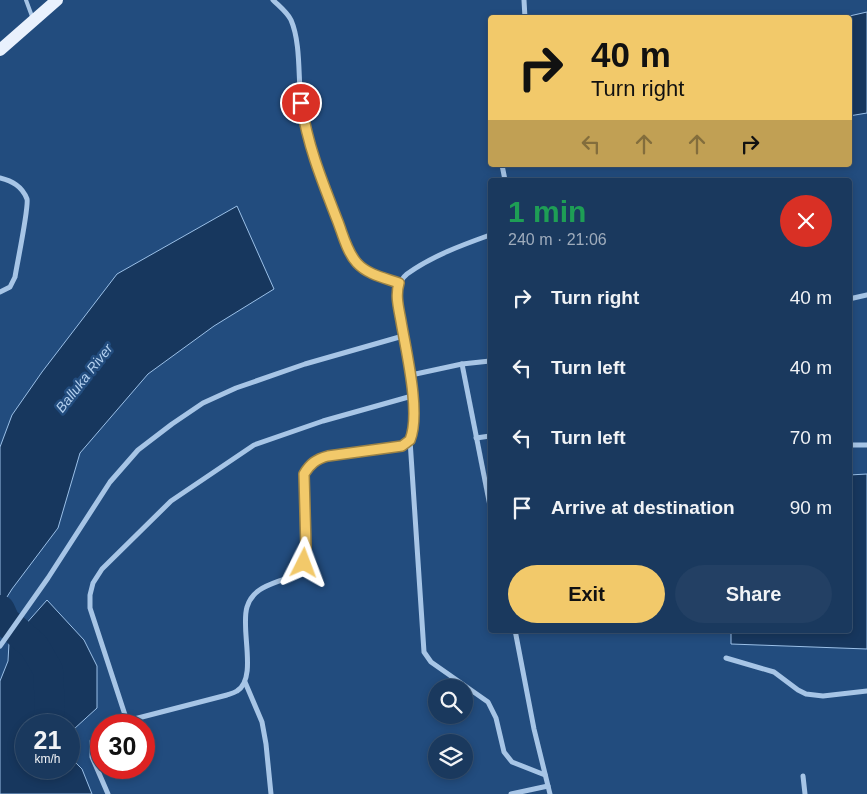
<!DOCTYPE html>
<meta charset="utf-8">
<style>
body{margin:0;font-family:Helvetica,sans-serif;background:#234064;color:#f1f3f6;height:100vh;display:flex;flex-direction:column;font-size:19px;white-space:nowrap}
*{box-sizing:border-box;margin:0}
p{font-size:16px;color:#9facbc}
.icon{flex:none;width:28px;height:28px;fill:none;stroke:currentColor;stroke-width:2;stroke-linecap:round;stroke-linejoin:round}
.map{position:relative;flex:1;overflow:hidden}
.panel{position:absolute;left:488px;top:178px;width:364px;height:455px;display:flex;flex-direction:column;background:#1a395e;border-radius:5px;box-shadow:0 2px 8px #0003,0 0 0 1px #385373}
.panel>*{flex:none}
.hud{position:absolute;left:488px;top:15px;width:364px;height:152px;border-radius:5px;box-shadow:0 2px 8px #0003,0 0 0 1px #385373;background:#f2c96a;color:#111;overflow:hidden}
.controls{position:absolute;left:428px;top:679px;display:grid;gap:10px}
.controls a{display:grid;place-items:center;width:45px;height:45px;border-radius:50%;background:#1a395e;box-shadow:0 2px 8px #0003,0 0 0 1px #385373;font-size:25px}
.speed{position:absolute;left:15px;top:714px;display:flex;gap:10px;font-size:25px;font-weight:700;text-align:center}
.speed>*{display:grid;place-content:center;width:65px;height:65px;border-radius:50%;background:#1a395e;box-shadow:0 2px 8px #0003,0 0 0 1px #385373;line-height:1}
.speed small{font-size:12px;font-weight:400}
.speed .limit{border:8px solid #d22;background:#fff;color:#111}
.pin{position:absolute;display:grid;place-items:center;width:42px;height:42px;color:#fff;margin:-21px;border:2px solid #fff;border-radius:50%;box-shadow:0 1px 5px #0007}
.me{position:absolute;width:55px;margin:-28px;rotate:3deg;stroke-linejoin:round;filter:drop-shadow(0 0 4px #0008)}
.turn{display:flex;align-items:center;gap:18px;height:105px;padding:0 20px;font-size:22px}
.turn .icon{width:65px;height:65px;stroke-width:2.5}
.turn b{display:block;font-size:35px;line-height:42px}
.lanes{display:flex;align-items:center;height:48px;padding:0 20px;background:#0003;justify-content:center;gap:25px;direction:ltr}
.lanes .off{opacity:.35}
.round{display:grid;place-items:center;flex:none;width:52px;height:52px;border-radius:26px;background:#234064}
.head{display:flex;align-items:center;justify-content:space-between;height:85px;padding:0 20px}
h1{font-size:30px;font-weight:700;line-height:38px;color:#1e9e55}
.action{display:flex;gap:10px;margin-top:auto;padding:10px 20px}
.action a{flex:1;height:58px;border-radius:30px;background:#f2c96a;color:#111;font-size:20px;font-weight:700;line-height:58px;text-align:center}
.action a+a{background:#234064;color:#f1f3f6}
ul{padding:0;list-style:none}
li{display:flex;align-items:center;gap:15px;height:70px;padding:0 20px}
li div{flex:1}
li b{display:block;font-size:19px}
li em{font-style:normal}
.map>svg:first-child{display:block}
.water{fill:#17375e;stroke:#9bc0e8}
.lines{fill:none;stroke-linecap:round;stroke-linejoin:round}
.river{stroke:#17375e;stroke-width:30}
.service{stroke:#a7c5e6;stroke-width:4}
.minor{stroke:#a7c5e6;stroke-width:5}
.primary{stroke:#e9f1fd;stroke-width:12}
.route-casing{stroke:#9d8345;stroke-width:12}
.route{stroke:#f2c96a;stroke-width:9}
.labels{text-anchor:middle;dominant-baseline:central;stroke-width:5;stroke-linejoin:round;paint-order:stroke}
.water-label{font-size:14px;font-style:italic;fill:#b2cfee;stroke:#224c7e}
</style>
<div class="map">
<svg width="867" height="794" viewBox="0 0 867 794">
<rect width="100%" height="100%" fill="#224c7e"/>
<g class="water">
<polygon points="867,12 867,113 849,116 849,18 845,17"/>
<polygon points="237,206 274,289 214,326 148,374 80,453 58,528 12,589 0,608 0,447 12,415 42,372 117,274"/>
<polygon points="867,474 867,649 731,644 731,630 849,630 849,475"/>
<polygon points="47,600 84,640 97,666 97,708 74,729 69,751 69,725 26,725 26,768 69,768 69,756 82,769 92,794 0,794 0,681 8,661 9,643"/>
</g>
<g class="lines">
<polyline class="river" points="0,610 5,621 34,646 48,670 50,709 47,725"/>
<polyline class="service" points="26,0 33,19"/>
<g class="minor">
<path d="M273 0C279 6 287 12 291 20 301 43 298 78 301 103 306 144 322 181 337 219 342 234 347 252 358 264 369 275 385 278 399 283"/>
<polyline points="524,0 525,18"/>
<polyline points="502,165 505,180"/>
<path d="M0 178C12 181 22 186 27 199 29 207 17 264 15 277L10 287 0 292"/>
<polyline points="849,299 867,295"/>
<polyline points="462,364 490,506"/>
<polyline points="411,375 462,364 490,361"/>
<polyline points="476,438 490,436"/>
<polyline points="410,440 424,652 431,662 488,702 496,718 504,752 512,762 545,775"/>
<polyline points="849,445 867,445"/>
<polyline points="515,630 534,729 550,794"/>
<path d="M0 646 48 578 110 482 138 450 172 424 203 403 236 388 305 364 403 336 397 290C399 284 402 278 407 274 432 256 462 245 490 235"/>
<polyline points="726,658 774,672 798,690 806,694 823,696 867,691"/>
<polyline points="245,682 262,722 266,744 271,794"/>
<polyline points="127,721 90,608 90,595 93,583 102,569 171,501 254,445 323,421 412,396"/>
<path d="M111 725 227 695C230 694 234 693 237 691 258 678 240 629 247 607 256 577 296 586 304 562 307 553 306 541 305 532 305 512 304 493 304 474 310 463 316 459 328 456L402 446C405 444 409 442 411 438 421 421 407 356 403 336"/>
<polyline points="101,730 92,741 92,757 108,794"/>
<polyline points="803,776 805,794"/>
<polyline points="511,794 548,786"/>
</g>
<polyline class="primary" points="0,50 57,0"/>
</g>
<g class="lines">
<g class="route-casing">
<path id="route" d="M301 103C308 147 322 181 338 222 343 235 347 252 357 263 368 275 385 278 399 283 395 296 399 309 401 321 406 351 421 413 410 440L402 446 328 456C316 459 310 464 304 474L306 548 304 563"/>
</g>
<use href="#route" class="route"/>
</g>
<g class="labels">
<g class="water-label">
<text transform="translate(84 378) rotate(-52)">Balluka River</text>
</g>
</g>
</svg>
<div class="controls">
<a><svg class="icon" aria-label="search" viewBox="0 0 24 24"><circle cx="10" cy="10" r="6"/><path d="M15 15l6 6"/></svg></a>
<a><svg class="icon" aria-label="layers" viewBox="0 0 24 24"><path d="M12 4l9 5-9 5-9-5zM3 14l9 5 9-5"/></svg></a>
</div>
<div class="speed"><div>21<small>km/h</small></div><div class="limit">30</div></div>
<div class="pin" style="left:301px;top:103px;background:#d93025"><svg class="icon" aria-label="arrive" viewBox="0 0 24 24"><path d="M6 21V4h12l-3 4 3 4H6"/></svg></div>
<svg class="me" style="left:304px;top:563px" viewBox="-20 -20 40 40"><path d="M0-17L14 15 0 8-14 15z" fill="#f2c96a" stroke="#fff" stroke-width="4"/></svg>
<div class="hud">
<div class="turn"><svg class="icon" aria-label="right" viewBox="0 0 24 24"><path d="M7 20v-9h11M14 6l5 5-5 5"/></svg><div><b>40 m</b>Turn right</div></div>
<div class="lanes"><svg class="icon off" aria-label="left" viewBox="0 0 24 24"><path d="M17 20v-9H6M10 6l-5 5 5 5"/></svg><svg class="icon off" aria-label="ahead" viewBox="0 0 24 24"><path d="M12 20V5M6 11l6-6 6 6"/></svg><svg class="icon off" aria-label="ahead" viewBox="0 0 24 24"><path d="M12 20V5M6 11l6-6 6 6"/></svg><svg class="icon" aria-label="right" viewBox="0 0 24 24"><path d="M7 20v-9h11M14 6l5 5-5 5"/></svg></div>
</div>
<section class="panel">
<div class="head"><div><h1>1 min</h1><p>240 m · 21:06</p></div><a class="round" style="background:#d93025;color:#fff"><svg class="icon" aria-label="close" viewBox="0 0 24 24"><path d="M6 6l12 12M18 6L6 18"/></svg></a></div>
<ul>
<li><svg class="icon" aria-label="right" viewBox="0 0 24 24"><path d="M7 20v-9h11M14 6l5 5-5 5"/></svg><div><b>Turn right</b></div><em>40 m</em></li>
<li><svg class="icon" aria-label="left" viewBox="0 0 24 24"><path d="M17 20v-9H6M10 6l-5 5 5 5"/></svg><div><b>Turn left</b></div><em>40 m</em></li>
<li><svg class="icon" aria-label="left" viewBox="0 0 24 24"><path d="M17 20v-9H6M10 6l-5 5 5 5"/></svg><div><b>Turn left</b></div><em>70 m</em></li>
<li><svg class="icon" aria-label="arrive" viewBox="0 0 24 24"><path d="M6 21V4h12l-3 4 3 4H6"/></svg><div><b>Arrive at destination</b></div><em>90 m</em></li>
</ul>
<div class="action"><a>Exit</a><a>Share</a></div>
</section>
</div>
